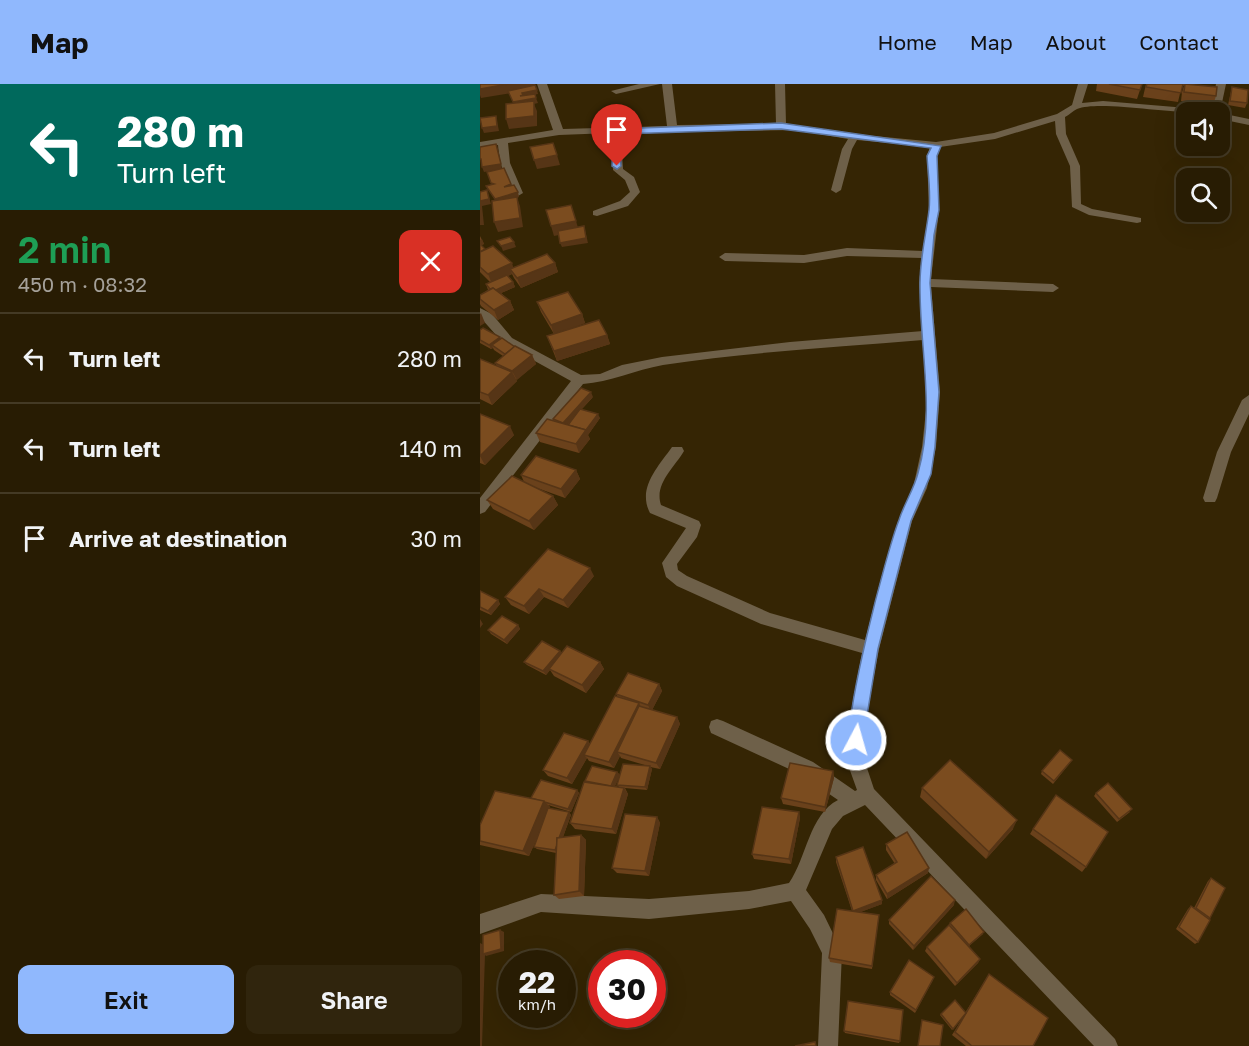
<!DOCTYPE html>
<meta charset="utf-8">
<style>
body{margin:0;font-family:"Golos Text",sans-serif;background:#30250d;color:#f1f3f6;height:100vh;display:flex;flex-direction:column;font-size:22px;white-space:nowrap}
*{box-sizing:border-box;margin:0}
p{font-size:20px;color:#a5a19a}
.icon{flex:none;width:33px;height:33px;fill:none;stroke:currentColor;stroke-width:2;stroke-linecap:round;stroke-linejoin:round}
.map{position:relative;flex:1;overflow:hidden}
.drawer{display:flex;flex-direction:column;background:#281c03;width:480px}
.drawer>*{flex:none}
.top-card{background:#00695c;color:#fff;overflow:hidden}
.tools{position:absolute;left:696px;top:18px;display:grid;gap:12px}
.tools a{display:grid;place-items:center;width:54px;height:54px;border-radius:12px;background:#281c03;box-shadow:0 6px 24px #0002,0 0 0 2px #443a25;font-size:30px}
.speed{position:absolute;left:18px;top:866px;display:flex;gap:12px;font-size:30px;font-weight:700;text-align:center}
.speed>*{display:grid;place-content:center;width:78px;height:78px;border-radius:50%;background:#281c03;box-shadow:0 6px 24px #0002,0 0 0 2px #443a25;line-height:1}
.speed small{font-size:15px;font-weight:400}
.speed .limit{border:9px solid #d22;background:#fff;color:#111}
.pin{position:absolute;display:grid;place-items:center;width:51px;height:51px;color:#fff;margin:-62px -26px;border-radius:50% 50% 50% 0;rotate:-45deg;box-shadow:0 0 6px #0007}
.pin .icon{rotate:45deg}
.me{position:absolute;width:66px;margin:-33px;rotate:6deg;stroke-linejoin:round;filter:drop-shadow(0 0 4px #0008)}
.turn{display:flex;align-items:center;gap:21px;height:126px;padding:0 18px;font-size:27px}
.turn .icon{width:78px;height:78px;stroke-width:2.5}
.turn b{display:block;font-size:42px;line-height:51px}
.round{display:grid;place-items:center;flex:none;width:63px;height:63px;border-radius:12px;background:#30250d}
.head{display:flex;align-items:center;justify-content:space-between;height:102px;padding:0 18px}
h1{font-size:36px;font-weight:600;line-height:45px;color:#1e9e55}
.action{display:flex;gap:12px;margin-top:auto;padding:12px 18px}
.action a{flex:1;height:69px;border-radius:12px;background:#90b8fd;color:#111;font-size:24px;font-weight:600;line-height:69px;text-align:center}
.action a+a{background:#30250d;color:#f1f3f6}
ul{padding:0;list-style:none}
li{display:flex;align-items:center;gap:18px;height:90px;padding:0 18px;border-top:2px solid #443a25}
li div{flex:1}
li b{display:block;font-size:22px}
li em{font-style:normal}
header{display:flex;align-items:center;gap:36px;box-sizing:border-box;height:84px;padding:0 30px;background:#90b8fd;color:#111}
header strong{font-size:28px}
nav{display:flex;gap:33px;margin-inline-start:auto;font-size:21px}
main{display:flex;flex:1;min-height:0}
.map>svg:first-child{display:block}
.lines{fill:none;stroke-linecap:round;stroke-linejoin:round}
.street{fill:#6e6049;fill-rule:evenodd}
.wall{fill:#6a411b}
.shaded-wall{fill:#563516}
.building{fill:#7b4c1f;stroke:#563516;stroke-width:1.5}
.route{fill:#90b8fd;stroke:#5e78a4;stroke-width:1.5}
</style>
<header>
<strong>Map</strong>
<nav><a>Home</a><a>Map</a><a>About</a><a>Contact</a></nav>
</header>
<main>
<section class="drawer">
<div class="top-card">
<div class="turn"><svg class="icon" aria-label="left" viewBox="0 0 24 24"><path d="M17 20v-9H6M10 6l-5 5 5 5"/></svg><div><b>280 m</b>Turn left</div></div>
</div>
<div class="head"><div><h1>2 min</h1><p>450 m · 08:32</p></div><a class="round" style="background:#d93025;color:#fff"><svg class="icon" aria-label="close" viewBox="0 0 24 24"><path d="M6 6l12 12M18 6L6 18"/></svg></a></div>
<ul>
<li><svg class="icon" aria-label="left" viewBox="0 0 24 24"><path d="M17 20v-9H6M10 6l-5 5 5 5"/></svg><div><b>Turn left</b></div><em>280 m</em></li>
<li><svg class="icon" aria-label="left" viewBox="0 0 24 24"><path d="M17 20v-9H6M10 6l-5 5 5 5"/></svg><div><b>Turn left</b></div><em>140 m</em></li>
<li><svg class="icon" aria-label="arrive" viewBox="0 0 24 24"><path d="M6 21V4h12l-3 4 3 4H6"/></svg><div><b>Arrive at destination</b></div><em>30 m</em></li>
</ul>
<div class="action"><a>Exit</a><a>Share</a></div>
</section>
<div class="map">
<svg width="769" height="962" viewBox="0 0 769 962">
<rect width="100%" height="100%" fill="#352504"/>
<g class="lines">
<g class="street">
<path d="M57 0H67L83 45 187 42 182 0H192L197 41 296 40 295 0H305L306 40 374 50 456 58 514 49 577 30 592 21 598 0H608L602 19 623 17 719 25 724 28C694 31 621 16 597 25 593 27 589 31 585 33L586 50 600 82 601 120 612 125 661 134V138L657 139 609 131 592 123 590 82 576 50 575 37 515 55 460 63 457 72 459 126 451 195 573 200 579 204 573 208 451 203 460 308 456 363 447 404 432 437 399 565 385 638V678L394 705 635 955 638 962H614L385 721 363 732 352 745 326 806 344 831 362 868 358 962H338L342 869 330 845 311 817 269 825 169 835 61 828 0 850V830L61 810 169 815 269 807 309 799C327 773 329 731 358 716L320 690 231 649 229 643 231 637 237 635 243 637 333 678 375 707 377 706 367 678 369 638 382 569 281 540 197 502 186 493 182 479 206 444 170 429C157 404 178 383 192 363H202L204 367C194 384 174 400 181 421L219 437 221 441 217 453 197 480 198 486 207 492 290 529 385 556 418 437 433 404 442 363 448 308 443 256C357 263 269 268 183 281 155 286 130 298 103 300L5 428 0 430V414L91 297 24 260 0 233V224L12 230 32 254 101 291 120 290 142 281 182 273 310 258 443 247 439 199 442 174 367 172 324 179 245 177 239 173 245 169 324 171 367 164 443 167 449 126 447 72 450 63 377 56 372 65 361 106 356 109 351 106 362 65 368 55 316 46 141 49 143 85 154 93 160 108 148 122 117 132 113 131V127L140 117 150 108 145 96 133 86 131 49 79 51 28 59 30 79 43 109 38 112C25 106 19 74 18 61L0 64V58L73 46Z"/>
<polygon points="159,0 180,0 136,10 131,7"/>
<polygon points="736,0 746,0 740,28 731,28"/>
<polygon points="740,29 769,35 769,41 740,35"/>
<polygon points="769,311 769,330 751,368 737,414 735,418 725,418 723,414 737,368 762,316"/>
</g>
</g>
<g class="wall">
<polygon points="617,0 662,0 657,15 616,7"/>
<polygon points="666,0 712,0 736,12 733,21 701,17 702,8 704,2 702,1 698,18 663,13"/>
<polygon points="752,3 767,19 765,24 748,21"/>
<polygon points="0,152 4,160 1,161 5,165 33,183 75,179 78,188 41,204 34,194 32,190 28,192 33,198 35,203 21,209 30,217 34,226 18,236 1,222 0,220 0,211 8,206 6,200 10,198 0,188"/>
<polygon points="57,218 102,230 105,239 81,248 127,251 130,260 77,277 67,252 74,250 61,228"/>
<polygon points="0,246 52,271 56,280 36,296 37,297 12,321 0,315 0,275 17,282 15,279 23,272 14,266 13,264 11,265 0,259"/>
<polygon points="113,313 101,326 120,334 108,351 110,355 99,369 60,358 56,349 74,337 73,335"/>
<polygon points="0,330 34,351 5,381 0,379"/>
<polygon points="96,386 100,395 85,414 57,404 73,412 78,421 54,446 13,425 7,416 44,398 41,391"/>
<polygon points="114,492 88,524 64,513 49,530 31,521 25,513"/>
<polygon points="0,507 18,516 20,520 11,531 0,526"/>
<polygon points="38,541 40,545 27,560 11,550 8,546"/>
<polygon points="80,567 82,569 120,578 124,585 106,609 74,592 70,586 66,591 47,581 44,578"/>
<polygon points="179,600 182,607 172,626 197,633 200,640 180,685 170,683 172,685 167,706 145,704 148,710 136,750 95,745 90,739 106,698 105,697 137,688 140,691 135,702 139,703 137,701 168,682 141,674 140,672 134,684 109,677 107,674 92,700 68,692 63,686 108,657 110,660 138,613 136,610"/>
<polygon points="590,679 573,700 561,690 562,687"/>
<polygon points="353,687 354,694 345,728 303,720 301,714"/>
<polygon points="442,704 533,745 506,775 440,713"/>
<polygon points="97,706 99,709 91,728 68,721 70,723 69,725 89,728 91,731 83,753 101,751 106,756 104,812 79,815 74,811 76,769 57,765 54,763 61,745 49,772 0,761 0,741 52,715"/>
<polygon points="616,709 650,728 637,738 614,712"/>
<polygon points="319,728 320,734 311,780 274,775 272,770"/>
<polygon points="177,733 180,739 169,792 137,789 132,784"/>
<polygon points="553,745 606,783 602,788 550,750"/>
<polygon points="406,760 448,789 407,815 396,796 396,791 415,780 406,766"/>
<polygon points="356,773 402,820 380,828 399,831 392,885 350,878 349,874 372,827 356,778"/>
<polygon points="731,794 730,834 729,835 718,858 715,860 696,845 708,825 711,822 714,824 728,797"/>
<polygon points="474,821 433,866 409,840 409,836"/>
<polygon points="470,839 503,850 489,862 500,875 498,879 475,902 445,867 447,863 469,841"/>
<polygon points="509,890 553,962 486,962 472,951 485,930 472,946 460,931 461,930 485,929"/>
<polygon points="453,896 435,929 410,911 410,908"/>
<polygon points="364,947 420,957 419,959 365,949"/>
</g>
<g class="shaded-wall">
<polygon points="28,0 55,0 56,5 1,14 0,11 0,5"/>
<polygon points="57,6 58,10 44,13 42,9"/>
<polygon points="56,14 58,19 54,20 57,27 57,42 29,45 26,35 34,23 33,18"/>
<polygon points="16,32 19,47 4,49 2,44"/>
<polygon points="16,60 22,85 4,88 2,83"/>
<polygon points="77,71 80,81 57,85 54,76"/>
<polygon points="7,106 11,120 2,122 4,141 0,141 0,117"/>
<polygon points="38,108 39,113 37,114 40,122 43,143 18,148 14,138 17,119 15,115"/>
<polygon points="96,137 99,147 74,152 71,142"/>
<polygon points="104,142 108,159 82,163 80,159"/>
<polygon points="2,155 4,160 0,162 0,156"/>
<polygon points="34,158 36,163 23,167 21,162"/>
<polygon points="32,179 35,189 30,185 32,190 12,200 8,190"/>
<polygon points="75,179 78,188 41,204 37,194"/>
<polygon points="33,198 35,203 14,212 11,208"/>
<polygon points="30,217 34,226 18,236 14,226"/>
<polygon points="1,229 5,239 0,242 0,230"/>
<polygon points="102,230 105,239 74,251 71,241"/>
<polygon points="127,251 130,260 77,277 74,267"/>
<polygon points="20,253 22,258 12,261 13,264 11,265 9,261"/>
<polygon points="52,271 56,280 37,296 32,287"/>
<polygon points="32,288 37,297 12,321 8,311"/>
<polygon points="111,308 113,313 85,343 83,339"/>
<polygon points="118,330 120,334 108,351 110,355 99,369 96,360"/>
<polygon points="30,342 34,351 5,381 0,372"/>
<polygon points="96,386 100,395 85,414 81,405"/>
<polygon points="73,412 78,421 54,446 49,437"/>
<polygon points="110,484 114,492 88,524 83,516"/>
<polygon points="59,505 64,513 49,530 44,522"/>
<polygon points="18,516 20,520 11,531 8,527"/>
<polygon points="0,535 3,540 0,544"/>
<polygon points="38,541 40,545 27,560 24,556"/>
<polygon points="80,567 83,570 66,591 63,587"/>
<polygon points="120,578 124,585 106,609 102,601"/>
<polygon points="179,600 182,607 171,628 168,621"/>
<polygon points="159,619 162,626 137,668 140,672 134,684 129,678"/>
<polygon points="197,633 200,640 180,685 176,679"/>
<polygon points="108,657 112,664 104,671 107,674 92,700 87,694"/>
<polygon points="170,682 172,685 167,706 165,703"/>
<polygon points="353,687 354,694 345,728 345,723"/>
<polygon points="137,688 140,691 133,707 131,704"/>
<polygon points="144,704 148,710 136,750 132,745"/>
<polygon points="97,706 99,709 91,728 88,725"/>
<polygon points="64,717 70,723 49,772 43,767"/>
<polygon points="89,728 91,731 77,769 75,766"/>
<polygon points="319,728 320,734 311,780 309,775"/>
<polygon points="177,733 180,739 169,792 165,787"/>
<polygon points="537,736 533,745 506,775 509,768"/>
<polygon points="101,751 106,756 104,812 99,807"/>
<polygon points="449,784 448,789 407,815 407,810"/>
<polygon points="402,816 402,820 373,831 373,827"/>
<polygon points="475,816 474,821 433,866 434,862"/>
<polygon points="20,846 24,848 24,867 6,872 5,871 2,962 0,962 0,859 6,862"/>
<polygon points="500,875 498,879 475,902 477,899"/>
</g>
<g class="building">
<polygon points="0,0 28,0 0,5"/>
<polygon points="629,0 662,0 660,6"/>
<polygon points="667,0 703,0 701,9 666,3"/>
<polygon points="705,0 737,3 736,12 704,8"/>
<polygon points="55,1 57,6 42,9 43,11 40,12 55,10 56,14 33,18 28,7"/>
<polygon points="752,3 768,6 767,19 750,17"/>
<polygon points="54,17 54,32 26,35 26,20"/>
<polygon points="16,32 17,42 2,44 0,34"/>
<polygon points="73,59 77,71 54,76 50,63"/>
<polygon points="16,60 21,80 2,83 1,75 0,75 0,63"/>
<polygon points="24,84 31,100 24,103 34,101 38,108 15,115 6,102 14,100 11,99 7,88"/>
<polygon points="7,106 9,115 0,117 0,108"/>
<polygon points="37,113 40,134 14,138 12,117"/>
<polygon points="91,121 96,137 71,142 66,126"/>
<polygon points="104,142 106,154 80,159 78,147"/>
<polygon points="30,153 34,158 21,162 17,157"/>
<polygon points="0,160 5,165 0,168"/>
<polygon points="13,162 32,179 8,190 0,183 0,168"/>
<polygon points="67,170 75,179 37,194 30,185"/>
<polygon points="27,191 33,198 16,206 13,204 10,205 6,200"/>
<polygon points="13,204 30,217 14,226 0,215 0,211"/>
<polygon points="88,208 102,230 71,241 57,218"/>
<polygon points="119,236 127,251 74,267 67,252"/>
<polygon points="3,244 20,253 9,261 0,256 0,246"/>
<polygon points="22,254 35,263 25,270 12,261"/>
<polygon points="35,262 52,271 32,287 15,279"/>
<polygon points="0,275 32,288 8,311 0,308"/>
<polygon points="101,304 111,308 83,339 73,335"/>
<polygon points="100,325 118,330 106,346 88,341"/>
<polygon points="0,330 30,342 0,372"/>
<polygon points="67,335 106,346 96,360 56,349"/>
<polygon points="56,372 96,386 81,405 41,391"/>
<polygon points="32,392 73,412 49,437 7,416"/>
<polygon points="68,465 110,484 83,516 59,505 44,522 25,513"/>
<polygon points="0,507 18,516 8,527 0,523"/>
<polygon points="22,532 38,541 24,556 8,546"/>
<polygon points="62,557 80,567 63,587 44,578"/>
<polygon points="87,562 120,578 102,601 69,585"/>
<polygon points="148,589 179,600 168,621 136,610"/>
<polygon points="135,612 159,619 129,678 104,671"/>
<polygon points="159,622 197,633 176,679 137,668"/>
<polygon points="84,649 108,657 87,694 63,686"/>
<polygon points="580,666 592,676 574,697 562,687"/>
<polygon points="470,676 537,736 509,768 442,704"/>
<polygon points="310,679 353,687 345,723 301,714"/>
<polygon points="143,680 170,682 165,703 137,701"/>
<polygon points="112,682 137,688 131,702 105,697"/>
<polygon points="61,696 97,706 88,725 51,714"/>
<polygon points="104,698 144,704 132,745 90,739"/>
<polygon points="628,699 652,725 639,735 616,709"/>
<polygon points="15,707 64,717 43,767 0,757 0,741"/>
<polygon points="576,711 628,748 606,783 553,745"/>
<polygon points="282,723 319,728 309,775 272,770"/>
<polygon points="68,724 89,728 79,754 77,754 77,761 75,766 54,763"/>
<polygon points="145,730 177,733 165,787 132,784"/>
<polygon points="427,748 449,784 407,810 396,791 417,778 406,760"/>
<polygon points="101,751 99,807 74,811 77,754"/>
<polygon points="383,763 402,816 373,827 356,773"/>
<polygon points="451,792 475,816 434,862 409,836"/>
<polygon points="731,794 745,804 730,834 716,824"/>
<polygon points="711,822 730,836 718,858 699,843"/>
<polygon points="357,825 399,831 392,882 349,874"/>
<polygon points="486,825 504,848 489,861 470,839"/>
<polygon points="469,841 500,875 477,899 447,863"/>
<polygon points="20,846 21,865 3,870 3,851"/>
<polygon points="429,876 454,893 436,926 410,908"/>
<polygon points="509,890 568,934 553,962 492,962 475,948"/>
<polygon points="475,916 486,929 473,945 461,930"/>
<polygon points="368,917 423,926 420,957 364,947"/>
<polygon points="442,936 463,941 460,962 438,962"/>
<polygon points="335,958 336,962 315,962"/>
</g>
<path class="route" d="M301 39 461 62 457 72 459 126 454 151 450 199 459 308 455 363 451 390 431 437 398 565 382 662 376 664 371 662C361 640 407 466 419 436 424 420 434 405 438 389 456 326 439 263 440 199 440 174 446 151 449 126 451 109 448 89 447 72L451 64 301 45 140 50 141 82 137 85 132 82 133 45Z"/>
</svg>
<div class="tools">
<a><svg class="icon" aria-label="sound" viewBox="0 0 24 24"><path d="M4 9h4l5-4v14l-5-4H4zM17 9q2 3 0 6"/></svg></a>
<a><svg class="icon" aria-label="search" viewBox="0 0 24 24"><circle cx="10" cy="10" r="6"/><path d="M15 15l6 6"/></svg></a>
</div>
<div class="speed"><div>22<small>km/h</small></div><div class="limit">30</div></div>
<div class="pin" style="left:137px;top:82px;background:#d93025"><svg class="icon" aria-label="arrive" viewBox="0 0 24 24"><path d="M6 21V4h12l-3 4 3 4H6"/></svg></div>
<svg class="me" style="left:376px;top:656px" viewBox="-20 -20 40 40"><circle r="17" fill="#90b8fd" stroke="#fff" stroke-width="3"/><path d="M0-11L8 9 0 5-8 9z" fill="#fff"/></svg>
</div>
</main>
